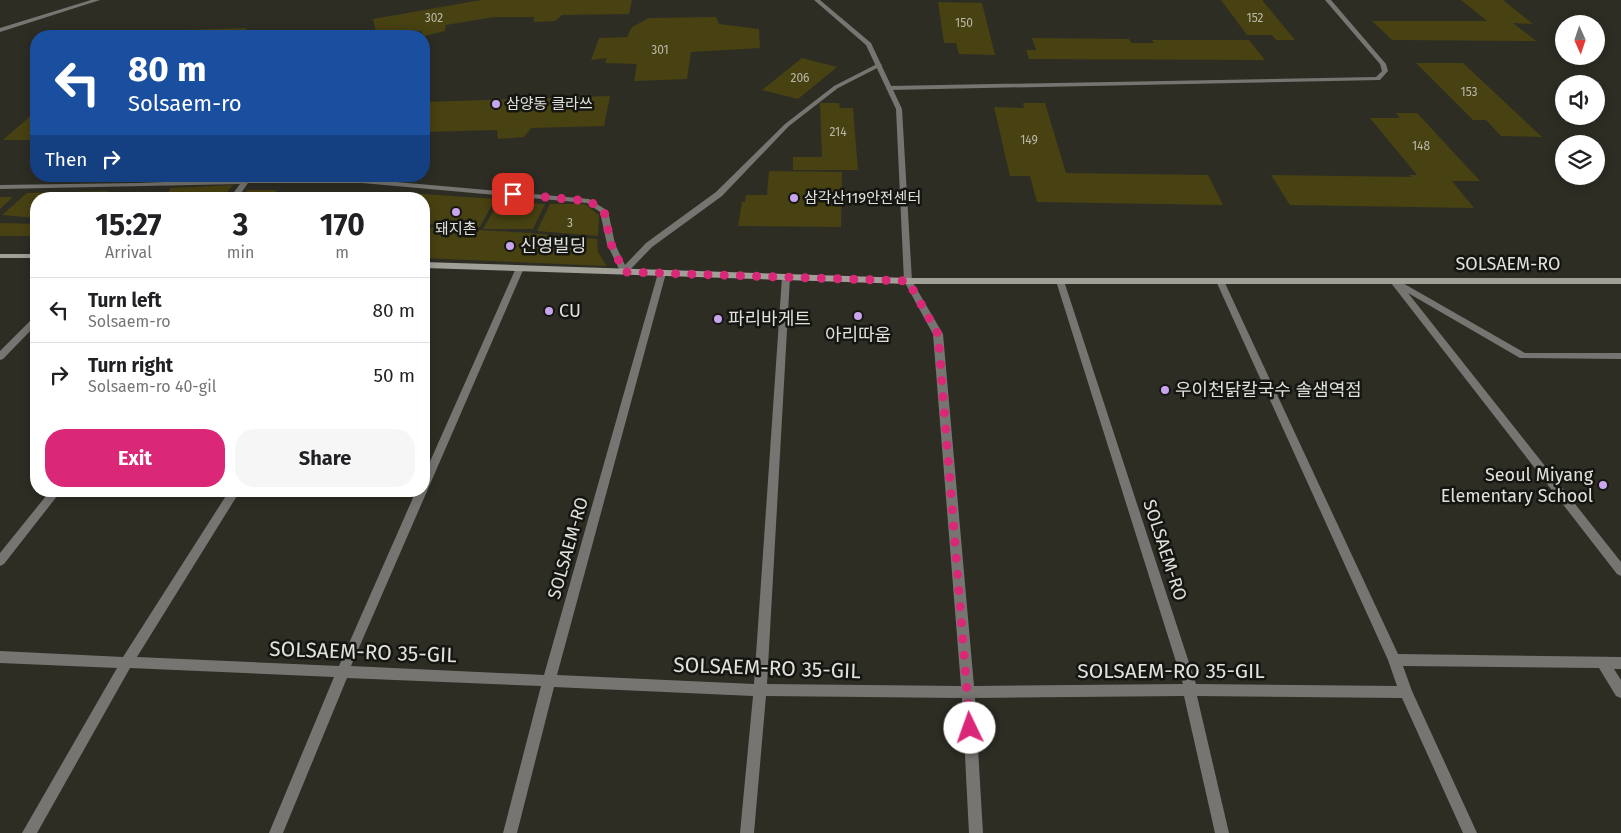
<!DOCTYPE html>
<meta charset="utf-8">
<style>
body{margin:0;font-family:"Fira Sans","Noto Sans KR",sans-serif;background:#f6f6f6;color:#202124;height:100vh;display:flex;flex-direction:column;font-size:19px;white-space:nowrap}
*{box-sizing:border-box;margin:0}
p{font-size:16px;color:#757577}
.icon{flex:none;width:28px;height:28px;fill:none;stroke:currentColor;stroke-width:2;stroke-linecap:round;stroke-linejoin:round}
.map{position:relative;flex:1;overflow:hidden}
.drawer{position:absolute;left:30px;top:192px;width:400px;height:305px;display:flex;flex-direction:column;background:#fff;border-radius:20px;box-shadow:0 2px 12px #0003}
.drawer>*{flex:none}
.banner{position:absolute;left:30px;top:30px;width:400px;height:152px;border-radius:20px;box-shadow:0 2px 12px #0003;background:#1a4fa0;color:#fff;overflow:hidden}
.needle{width:32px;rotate:177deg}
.controls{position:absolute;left:1555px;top:15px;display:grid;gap:10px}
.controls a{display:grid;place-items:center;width:50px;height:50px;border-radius:50%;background:#fff;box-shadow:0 2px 12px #0003;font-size:25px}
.pin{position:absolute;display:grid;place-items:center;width:42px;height:42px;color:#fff;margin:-21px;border-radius:10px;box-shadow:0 2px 8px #0006}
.me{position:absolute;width:55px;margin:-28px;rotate:357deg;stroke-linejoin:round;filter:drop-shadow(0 0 4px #0008)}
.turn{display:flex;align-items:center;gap:18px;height:105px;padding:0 15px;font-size:22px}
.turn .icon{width:65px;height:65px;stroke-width:2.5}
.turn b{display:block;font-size:35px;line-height:42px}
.then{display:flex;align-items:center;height:48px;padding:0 15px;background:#0003;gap:10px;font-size:19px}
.eta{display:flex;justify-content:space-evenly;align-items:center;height:85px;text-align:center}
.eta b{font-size:30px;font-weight:700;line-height:35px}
.cta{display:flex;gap:10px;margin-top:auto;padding:10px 15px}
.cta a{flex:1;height:58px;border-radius:20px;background:#db2777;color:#fff;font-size:20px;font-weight:700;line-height:58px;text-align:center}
.cta a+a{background:#f6f6f6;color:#202124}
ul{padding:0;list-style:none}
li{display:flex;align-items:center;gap:15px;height:65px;padding:0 15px;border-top:1px solid #e0e0e0}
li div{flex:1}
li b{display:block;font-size:19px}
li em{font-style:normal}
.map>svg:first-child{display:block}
.building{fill:#484112}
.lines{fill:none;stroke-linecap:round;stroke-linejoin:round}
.minor{fill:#767571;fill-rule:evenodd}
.tertiary{fill:#767571;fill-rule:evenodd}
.secondary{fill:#a09f98;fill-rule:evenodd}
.route{stroke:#db2777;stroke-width:9;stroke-dasharray:0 16.2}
.poi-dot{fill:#c9a5ee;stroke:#151511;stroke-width:2}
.labels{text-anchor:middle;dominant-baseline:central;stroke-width:5;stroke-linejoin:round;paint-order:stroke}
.far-number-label{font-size:12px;fill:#bbb8a9}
.far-poi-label{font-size:15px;fill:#e1e0db;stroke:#151511;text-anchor:start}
.poi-label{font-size:18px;fill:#e1e0db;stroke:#151511;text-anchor:start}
.street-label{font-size:18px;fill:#e1e0db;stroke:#151511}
.near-street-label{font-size:21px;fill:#e1e0db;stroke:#151511}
</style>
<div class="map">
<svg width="1621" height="833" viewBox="0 0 1621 833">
<rect width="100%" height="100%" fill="#2e2d24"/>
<g class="building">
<polygon points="481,0 632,0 629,14 562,15 555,21 534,22 534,17 494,17 446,25 445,31 424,36 421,31 377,36 373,19"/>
<polygon points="1221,0 1262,0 1295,40 1276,40 1272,35 1247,35"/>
<polygon points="1461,0 1503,0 1533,24 1513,23 1536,41 1392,40 1372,21 1487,21"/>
<polygon points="938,2 982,3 995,55 959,54 956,43 944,43"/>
<polygon points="716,17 719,24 759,29 760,48 691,52 687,79 634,81 637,64 605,63 607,58 591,60 599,38 627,37 632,27 649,18"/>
<polygon points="247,28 241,36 118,36 123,32"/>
<polygon points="1032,38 1129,39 1131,43 1154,43 1152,40 1249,40 1265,60 1029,59 1026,50 1036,50"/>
<polygon points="802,58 837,67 798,99 762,90"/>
<polygon points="1416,63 1463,63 1542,137 1501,136 1486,120 1473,120"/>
<polygon points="610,96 604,126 531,128 524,137 498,139 497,130 424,132 424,102"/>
<polygon points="820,103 839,103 840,108 853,108 858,170 793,170 793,157 822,157"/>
<polygon points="1023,103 1045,103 1066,173 1208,175 1223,205 1037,202 1030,176 1010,176 994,107 1024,108"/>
<polygon points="36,111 36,140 3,140 35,112"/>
<polygon points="1396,113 1417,113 1480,181 1452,181 1474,208 1290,205 1271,175 1412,177 1409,175 1417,175 1370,118 1400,118"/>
<polygon points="769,171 842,172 841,227 738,226 742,202 745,202 746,195 767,195"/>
<polygon points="233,185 221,199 163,199 171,188"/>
<polygon points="247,190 277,190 271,199 240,199"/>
<polygon points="108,191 100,199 36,199 36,218 2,215 27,193"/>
<polygon points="408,193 495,199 480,227 424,224 424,199 404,199"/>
<polygon points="0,197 13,197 0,209"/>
<polygon points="499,201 545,204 533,229 483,229"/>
<polygon points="550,204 585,204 599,215 598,236 537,231"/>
<polygon points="0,223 36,224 36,236 0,236"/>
<polygon points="424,227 531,233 597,239 598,252 607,266 424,258"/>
</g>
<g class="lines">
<g class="minor">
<polygon points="91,0 100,0 0,32 0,28"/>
<polygon points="1325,0 1331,0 1386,64 1388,71 1380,80 889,90 886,88 889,86 1376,77 1382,71 1380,64"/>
<polygon points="879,63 882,65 881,66 838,88 789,126 722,196 652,247 627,273 624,274 620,271 607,244 600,212 587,203 362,183 248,183 237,199 229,199 240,184 0,189 0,185 137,183 277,178 362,179 589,199 608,211 615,244 625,265 646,243 716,192 785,124 834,86"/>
<polygon points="520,265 524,268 351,666 544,675 658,273 662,270 666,273 557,675 754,684 782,277 786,274 790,277 767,684 961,686 933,334 904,281 908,278 912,281 943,334 974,686 1183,684 1056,281 1060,278 1064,281 1196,684 1397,686 1388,660 1216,281 1220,278 1224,281 1398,654 1621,657 1621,669 1614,669 1621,680 1621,698 1616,696 1599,668 1403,666 1412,691 1477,833 1463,833 1402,698 1197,696 1229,833 1215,833 1184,696 975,698 983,833 969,833 962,698 766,696 754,833 740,833 753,696 554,687 517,833 503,833 541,686 347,678 283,833 269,833 334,677 130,668 37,833 22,833 117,668 0,663 0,651 123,657 229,491 240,491 137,657 339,666 416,491 424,491 424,475 516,268"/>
<polygon points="1394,278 1525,353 1621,353 1621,359 1520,358 1408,293 1621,562 1621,576 1617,574 1391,283 1390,281 1391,279"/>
<polygon points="36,317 36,325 3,359 0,360 0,351 33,318"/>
<polygon points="50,491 61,491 4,564 0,566 0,553"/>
</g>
<polygon class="tertiary" points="814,0 820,0 871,43 902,109 912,281 911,283 905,283 904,281 896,109 866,45"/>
<g class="secondary">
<rect x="0" y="254" width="36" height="4"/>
<polygon points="424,262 908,278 1621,278 1621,284 908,284 424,268"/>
</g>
</g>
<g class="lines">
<polyline class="route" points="513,194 589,201 604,211 611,244 624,272 908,281 938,334 970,728"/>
</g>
<g class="poi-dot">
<circle cx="496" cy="104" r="5"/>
<circle cx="794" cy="198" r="5"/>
<circle cx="456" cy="212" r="5"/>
<circle cx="510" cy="246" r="5"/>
<circle cx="549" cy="311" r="5"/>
<circle cx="858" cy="316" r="5"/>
<circle cx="718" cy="319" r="5"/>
<circle cx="1165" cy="390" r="5"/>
<circle cx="1603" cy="485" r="5"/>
</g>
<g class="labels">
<g class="far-number-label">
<text x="434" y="18">302</text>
<text x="1255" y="18">152</text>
<text x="964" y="23">150</text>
<text x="660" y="50">301</text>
<text x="800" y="78">206</text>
<text x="1469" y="92">153</text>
<text x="838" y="132">214</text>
<text x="1029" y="140">149</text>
<text x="1421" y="146">148</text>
<text x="570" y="223">3</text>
</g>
<g class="far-poi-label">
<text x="506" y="104">삼양동 클라쓰</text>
<text x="804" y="198">삼각산119안전센터</text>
<text x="456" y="229" text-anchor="middle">돼지촌</text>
</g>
<g class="poi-label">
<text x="520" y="246">신영빌딩</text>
<text x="559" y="311">CU</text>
<text x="728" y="319">파리바게트</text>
<text x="858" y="335" text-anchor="middle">아리따움</text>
<text x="1175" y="390">우이천닭칼국수 솔샘역점</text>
<text x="1593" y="475" text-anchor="end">Seoul Miyang<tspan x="1593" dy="21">Elementary School</tspan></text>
</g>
<g class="street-label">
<text x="1508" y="264">SOLSAEM-RO</text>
<text transform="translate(568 548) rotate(-74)">SOLSAEM-RO</text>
<text transform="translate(1165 550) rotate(72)">SOLSAEM-RO</text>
</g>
<g class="near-street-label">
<text transform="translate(363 652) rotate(2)">SOLSAEM-RO 35-GIL</text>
<text transform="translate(767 668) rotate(2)">SOLSAEM-RO 35-GIL</text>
<text x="1171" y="671">SOLSAEM-RO 35-GIL</text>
</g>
</g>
</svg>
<div class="controls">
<a><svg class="needle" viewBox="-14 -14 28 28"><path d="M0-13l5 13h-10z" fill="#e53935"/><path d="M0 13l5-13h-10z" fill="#757577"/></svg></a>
<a><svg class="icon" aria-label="sound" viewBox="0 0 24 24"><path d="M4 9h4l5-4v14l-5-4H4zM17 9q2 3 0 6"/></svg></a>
<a><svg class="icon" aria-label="layers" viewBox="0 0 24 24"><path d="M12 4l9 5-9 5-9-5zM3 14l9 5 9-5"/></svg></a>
</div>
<div class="pin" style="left:513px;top:194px;background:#d93025"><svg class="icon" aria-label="arrive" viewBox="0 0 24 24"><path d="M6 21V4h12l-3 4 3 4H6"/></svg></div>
<svg class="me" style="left:970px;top:728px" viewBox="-20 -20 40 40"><circle r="19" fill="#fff"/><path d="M0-13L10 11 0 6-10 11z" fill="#db2777"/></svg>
<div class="banner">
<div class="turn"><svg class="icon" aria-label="left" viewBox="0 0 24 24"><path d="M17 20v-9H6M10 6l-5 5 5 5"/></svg><div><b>80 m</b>Solsaem-ro</div></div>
<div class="then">Then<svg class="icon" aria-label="right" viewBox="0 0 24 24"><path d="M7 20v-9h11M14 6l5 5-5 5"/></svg></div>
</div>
<section class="drawer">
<div class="eta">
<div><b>15:27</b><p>Arrival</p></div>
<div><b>3</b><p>min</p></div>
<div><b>170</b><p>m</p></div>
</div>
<ul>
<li><svg class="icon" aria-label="left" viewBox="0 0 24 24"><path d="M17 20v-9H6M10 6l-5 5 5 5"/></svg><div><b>Turn left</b><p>Solsaem-ro</p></div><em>80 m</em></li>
<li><svg class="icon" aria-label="right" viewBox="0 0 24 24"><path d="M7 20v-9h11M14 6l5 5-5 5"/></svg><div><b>Turn right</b><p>Solsaem-ro 40-gil</p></div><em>50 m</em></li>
</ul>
<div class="cta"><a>Exit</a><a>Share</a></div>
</section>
</div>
